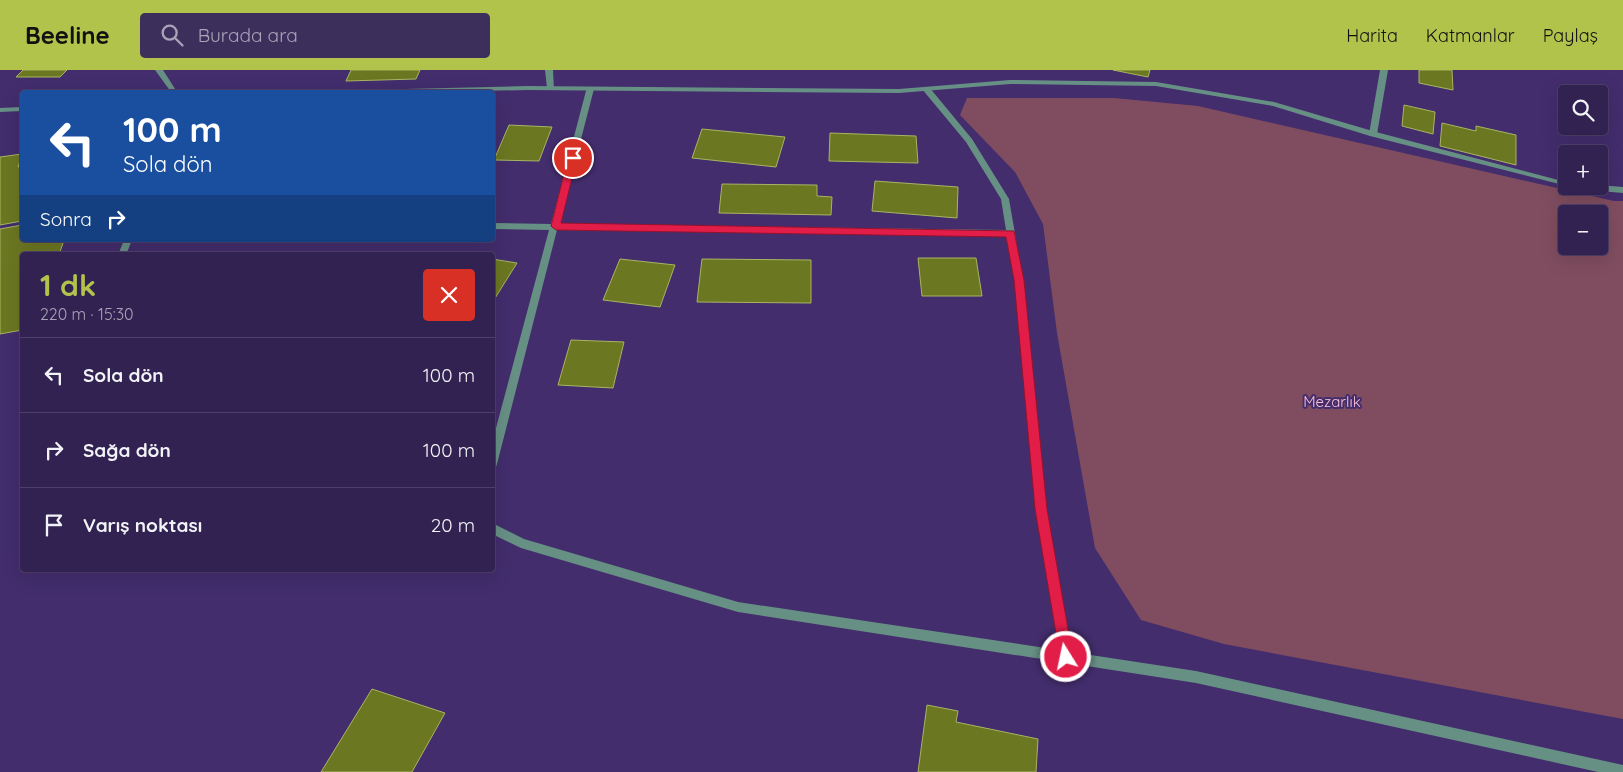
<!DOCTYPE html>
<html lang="tr">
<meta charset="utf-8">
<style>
body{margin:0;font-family:Quicksand,sans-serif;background:#3d2f5c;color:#f1f3f6;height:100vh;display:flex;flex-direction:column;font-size:19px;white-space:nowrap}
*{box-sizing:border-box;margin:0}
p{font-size:16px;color:#a8a4b8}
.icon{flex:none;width:28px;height:28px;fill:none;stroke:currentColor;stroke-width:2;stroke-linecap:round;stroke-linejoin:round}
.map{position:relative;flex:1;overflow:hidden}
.sheet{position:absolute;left:20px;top:182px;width:475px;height:320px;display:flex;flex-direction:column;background:#322252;border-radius:5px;box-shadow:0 5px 20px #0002,0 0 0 1px #4d3f69}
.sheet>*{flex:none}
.guide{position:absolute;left:20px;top:20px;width:475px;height:152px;border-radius:5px;box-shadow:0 5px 20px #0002,0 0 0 1px #4d3f69;background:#1a4fa0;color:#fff;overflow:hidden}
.tools{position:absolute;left:1558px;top:15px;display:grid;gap:10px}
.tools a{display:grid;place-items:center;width:50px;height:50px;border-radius:5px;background:#322252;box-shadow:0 5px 20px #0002,0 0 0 1px #4d3f69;font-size:25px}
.pin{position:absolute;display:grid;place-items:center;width:42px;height:42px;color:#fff;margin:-21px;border:2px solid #fff;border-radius:50%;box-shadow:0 1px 5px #0007}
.me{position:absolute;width:55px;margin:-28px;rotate:350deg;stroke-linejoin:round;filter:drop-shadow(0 0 4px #0008)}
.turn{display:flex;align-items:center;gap:18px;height:105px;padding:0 20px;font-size:22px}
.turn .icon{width:65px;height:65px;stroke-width:2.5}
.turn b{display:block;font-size:35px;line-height:42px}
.then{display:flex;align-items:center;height:48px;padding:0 20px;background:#0003;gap:10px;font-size:19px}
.round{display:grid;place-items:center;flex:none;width:52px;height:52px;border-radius:5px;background:#3d2f5c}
.overview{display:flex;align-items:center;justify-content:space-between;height:85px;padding:0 20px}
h1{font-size:30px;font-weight:700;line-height:38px;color:#b2c34c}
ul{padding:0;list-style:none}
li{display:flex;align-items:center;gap:15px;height:75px;padding:0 20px;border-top:1px solid #4d3f69}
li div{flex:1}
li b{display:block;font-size:19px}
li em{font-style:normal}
header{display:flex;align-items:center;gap:30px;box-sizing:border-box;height:70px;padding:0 25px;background:#b2c34c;color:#111}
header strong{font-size:24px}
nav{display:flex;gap:28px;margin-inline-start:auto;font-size:18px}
.search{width:350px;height:45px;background:#3d2f5c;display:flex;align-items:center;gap:12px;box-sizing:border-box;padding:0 18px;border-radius:5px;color:#a8a4b8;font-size:19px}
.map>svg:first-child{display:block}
.green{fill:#7f4d5f;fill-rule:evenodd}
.building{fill:#6c7722;stroke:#a8b563}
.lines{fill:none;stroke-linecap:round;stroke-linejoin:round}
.minor{fill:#679085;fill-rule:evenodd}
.tertiary{fill:#679085;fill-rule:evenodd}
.route{fill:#e11d48;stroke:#92132f}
.labels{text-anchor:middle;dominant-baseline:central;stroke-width:4;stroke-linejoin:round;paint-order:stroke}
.park-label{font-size:15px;fill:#fec2d6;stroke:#432d6d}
</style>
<header>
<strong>Beeline</strong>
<div class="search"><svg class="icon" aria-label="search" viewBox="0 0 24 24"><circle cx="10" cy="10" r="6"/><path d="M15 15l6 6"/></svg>Burada ara</div>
<nav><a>Harita</a><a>Katmanlar</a><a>Paylaş</a></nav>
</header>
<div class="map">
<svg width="1623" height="702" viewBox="0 0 1623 702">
<rect width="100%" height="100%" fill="#432d6d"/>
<path class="green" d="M967 28H1114L1198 36 1614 131H1623V649L1224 574 1141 550 1095 478 1057 263 1043 154 1015 102 960 45ZM1566 144H1599V176H1566Z"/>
<g class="building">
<polygon points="23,0 67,0 60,7 16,7"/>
<polygon points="351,0 420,0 416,9 346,11"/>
<polygon points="1113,0 1150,0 1148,7"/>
<polygon points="1419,0 1452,0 1453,20 1419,13"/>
<polygon points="1404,35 1435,42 1433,64 1402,56"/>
<polygon points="1442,53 1476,61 1476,56 1516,65 1516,95 1440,76"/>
<polygon points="509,55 552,57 539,91 494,90"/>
<polygon points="702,59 785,67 776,97 692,88"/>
<polygon points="830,63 916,66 918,93 829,91"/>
<polygon points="22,84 18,97 22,96 22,151 0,155 0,87"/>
<polygon points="875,111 958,117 957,148 872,141"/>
<polygon points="722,114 817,115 817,126 832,127 831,145 719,143"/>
<polygon points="22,155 22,170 64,170 59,185 22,185 22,260 0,264 0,159"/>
<polygon points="918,188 976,188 982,226 922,226"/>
<polygon points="492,189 517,193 492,233"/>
<polygon points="620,189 675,195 660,237 603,230"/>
<polygon points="702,189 811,190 811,233 697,232"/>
<polygon points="571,270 624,272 613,318 558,315"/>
<polygon points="372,619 445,643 412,702 321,702"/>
<polygon points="927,635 958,641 956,652 1038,669 1036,702 918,702"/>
</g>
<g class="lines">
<g class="minor">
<polygon points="155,0 163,0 177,22 171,22"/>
<polygon points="545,0 553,0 554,20 547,18"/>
<polygon points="1380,0 1388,0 1377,64 1373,66 1369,64"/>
<polygon points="587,17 594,19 559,154 1006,160 1001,129 966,72 922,19 929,17 972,69 1009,129 1023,210 1046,439 1071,582 1196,601 1623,695 1623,702 1598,702 1196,613 738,542 521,478 492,464 492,453 524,469 738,532 1059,580 1036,439 1015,210 1007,166 557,160 497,394 496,397 492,398 492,373 549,160 492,159 492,153 551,154"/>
<polygon points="124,170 132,170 126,185 118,185"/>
</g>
<g class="tertiary">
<polygon points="1010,10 1156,12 1274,32 1376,62 1566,112 1567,116 1370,66 1273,36 1156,16 1010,14 899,23 527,20 431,22 359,22 363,20 527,16 899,19"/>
<polygon points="22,37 22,41 0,42 0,38"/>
<polygon points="1599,115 1623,117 1623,123 1576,119 1572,116"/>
</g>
</g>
<polygon class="route" points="573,85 577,88 561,153 1014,161 1024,210 1047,439 1073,587 1071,592 1066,594 1062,592 1060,587 1035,439 1014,210 1006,167 556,160 551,156 568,88"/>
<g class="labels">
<g class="park-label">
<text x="1332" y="331">Mezarlık</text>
</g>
</g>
</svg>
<div class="tools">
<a><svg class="icon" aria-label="search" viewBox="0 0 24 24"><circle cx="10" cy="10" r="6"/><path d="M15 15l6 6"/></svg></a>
<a>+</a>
<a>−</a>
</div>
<div class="pin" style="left:573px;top:88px;background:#d93025"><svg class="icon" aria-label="arrive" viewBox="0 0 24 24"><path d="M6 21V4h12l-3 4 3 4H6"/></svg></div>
<svg class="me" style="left:1066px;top:587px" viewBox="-20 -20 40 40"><circle r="17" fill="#e11d48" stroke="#fff" stroke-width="3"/><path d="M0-11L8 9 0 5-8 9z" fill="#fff"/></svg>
<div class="guide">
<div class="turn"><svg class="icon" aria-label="left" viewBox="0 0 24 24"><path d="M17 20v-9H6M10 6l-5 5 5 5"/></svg><div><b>100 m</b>Sola dön</div></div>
<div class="then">Sonra<svg class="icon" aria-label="right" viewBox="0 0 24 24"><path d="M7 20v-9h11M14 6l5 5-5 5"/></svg></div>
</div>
<section class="sheet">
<div class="overview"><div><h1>1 dk</h1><p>220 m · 15:30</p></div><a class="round" style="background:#d93025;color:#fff"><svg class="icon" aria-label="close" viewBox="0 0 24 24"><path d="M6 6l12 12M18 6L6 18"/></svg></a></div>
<ul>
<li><svg class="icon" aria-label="left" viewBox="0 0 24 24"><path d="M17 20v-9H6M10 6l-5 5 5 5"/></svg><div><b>Sola dön</b></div><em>100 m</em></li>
<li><svg class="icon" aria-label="right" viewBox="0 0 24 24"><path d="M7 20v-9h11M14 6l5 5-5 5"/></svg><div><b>Sağa dön</b></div><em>100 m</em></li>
<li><svg class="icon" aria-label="arrive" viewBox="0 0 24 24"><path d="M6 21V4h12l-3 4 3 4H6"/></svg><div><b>Varış noktası</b></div><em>20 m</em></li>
</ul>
</section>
</div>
